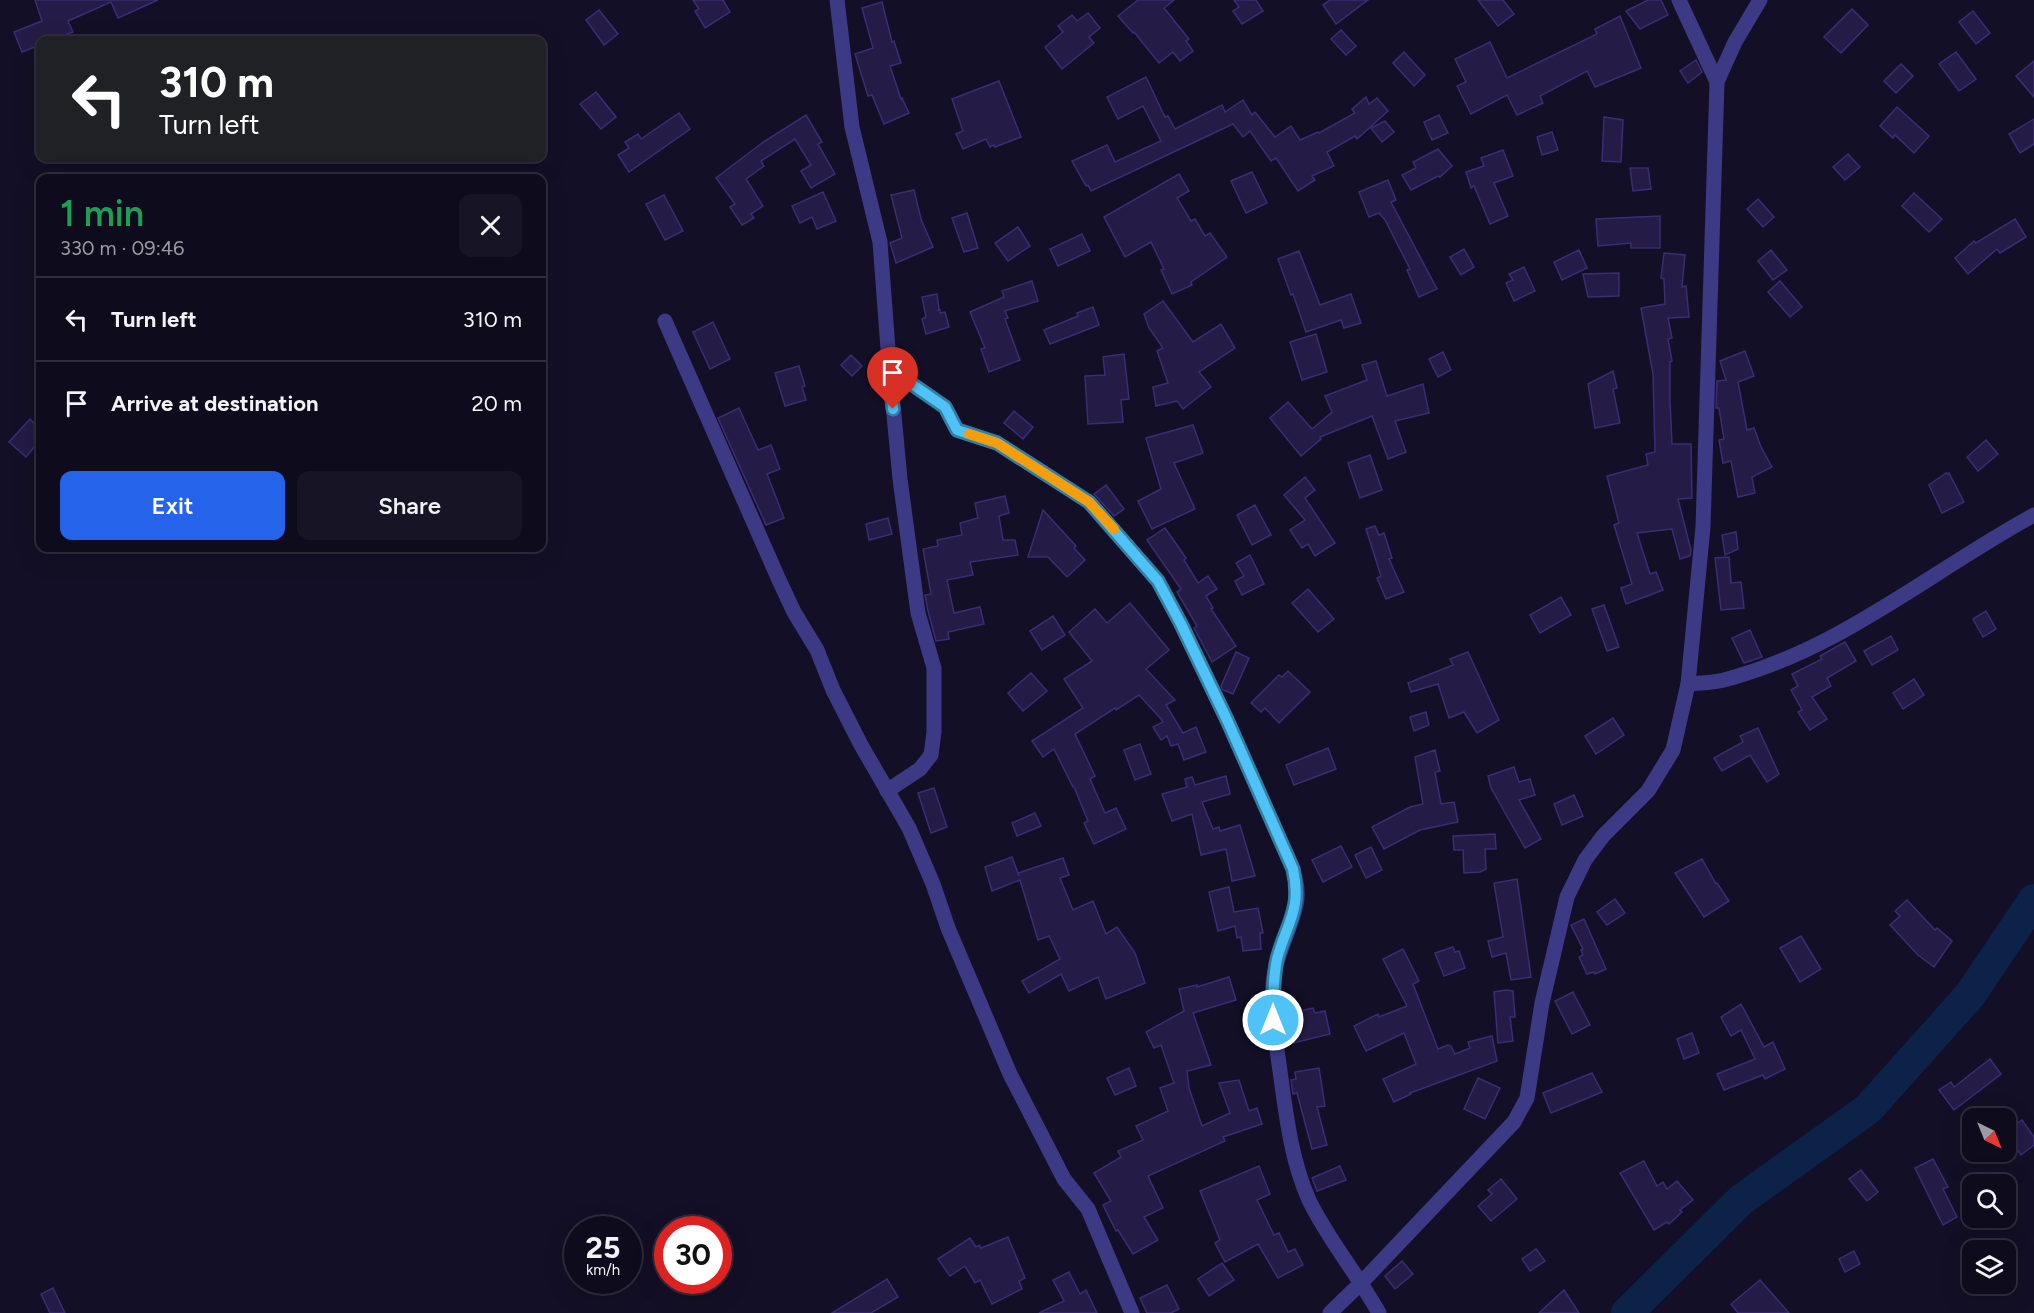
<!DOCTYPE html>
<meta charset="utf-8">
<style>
body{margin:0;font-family:Figtree,sans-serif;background:#171425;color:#f1f3f6;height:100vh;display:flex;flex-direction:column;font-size:22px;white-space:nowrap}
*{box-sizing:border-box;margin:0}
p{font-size:20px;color:#9b9ba3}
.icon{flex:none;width:33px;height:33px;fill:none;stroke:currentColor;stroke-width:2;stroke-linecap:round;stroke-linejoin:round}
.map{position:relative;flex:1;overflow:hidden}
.side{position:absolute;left:36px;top:174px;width:510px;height:378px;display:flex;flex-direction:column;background:#0e0b1c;border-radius:12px;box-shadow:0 6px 24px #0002,0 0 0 2px #2e2b3b}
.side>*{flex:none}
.top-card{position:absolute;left:36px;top:36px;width:510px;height:126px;border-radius:12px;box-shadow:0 6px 24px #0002,0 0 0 2px #2e2b3b;background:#202124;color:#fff;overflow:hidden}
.needle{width:39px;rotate:137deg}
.fabs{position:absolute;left:1962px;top:1108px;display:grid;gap:12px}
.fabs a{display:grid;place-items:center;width:54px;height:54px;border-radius:12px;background:#0e0b1c;box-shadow:0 6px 24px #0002,0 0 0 2px #2e2b3b;font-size:30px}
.speed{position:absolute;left:564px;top:1216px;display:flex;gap:12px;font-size:30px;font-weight:700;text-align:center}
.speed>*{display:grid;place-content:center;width:78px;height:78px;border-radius:50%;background:#0e0b1c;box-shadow:0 6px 24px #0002,0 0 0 2px #2e2b3b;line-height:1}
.speed small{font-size:15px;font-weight:400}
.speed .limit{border:9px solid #d22;background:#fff;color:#111}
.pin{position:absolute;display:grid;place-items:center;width:51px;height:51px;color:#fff;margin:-62px -26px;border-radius:50% 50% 50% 0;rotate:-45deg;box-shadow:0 0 6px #0007}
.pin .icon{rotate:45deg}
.me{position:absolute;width:66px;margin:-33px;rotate:0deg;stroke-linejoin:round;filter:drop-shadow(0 0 4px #0008)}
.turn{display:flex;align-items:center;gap:21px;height:126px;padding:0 24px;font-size:27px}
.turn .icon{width:78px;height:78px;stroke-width:2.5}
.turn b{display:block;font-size:42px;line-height:51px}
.round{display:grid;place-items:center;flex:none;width:63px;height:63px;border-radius:12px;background:#171425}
.head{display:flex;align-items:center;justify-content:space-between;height:102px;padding:0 24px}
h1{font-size:36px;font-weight:600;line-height:45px;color:#1e9e55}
.button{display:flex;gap:12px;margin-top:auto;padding:12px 24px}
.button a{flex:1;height:69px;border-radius:12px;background:#2563eb;color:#fff;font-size:24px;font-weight:600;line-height:69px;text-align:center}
.button a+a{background:#171425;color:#f1f3f6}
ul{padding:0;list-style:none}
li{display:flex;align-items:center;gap:18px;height:84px;padding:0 24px;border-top:2px solid #2e2b3b}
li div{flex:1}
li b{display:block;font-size:22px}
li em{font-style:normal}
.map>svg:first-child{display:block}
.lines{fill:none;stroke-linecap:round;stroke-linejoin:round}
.river{stroke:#0c2248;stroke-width:32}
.building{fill:#241b47;stroke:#3b2d73;stroke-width:1.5}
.minor{stroke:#3d3a85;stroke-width:15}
.route-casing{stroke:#337fa1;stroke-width:15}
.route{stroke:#4fc3f7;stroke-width:10}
.slow{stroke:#f59e0b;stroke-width:10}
</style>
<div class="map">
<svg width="2034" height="1313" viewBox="0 0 2034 1313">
<rect width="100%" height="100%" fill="#130f26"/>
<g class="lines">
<polyline class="river" points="1627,1313 1741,1200 1868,1109 1970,995 2034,900"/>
</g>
<g class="building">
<polygon points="35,0 158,0 118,18 111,2 68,21 73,32 51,40 40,40 40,45 22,52 14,32 42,21"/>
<polygon points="693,0 723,0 730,12 705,28 695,11 699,9"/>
<polygon points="1138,0 1174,0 1164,8 1189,39 1186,41 1193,51 1180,61 1173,52 1159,63 1134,32 1133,33 1118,16"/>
<polygon points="1234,0 1256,0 1263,11 1242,24 1233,11 1239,7"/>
<polygon points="1330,0 1368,0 1336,24 1323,5"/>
<polygon points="1478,0 1503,0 1514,14 1498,26"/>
<polygon points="1648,0 1661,0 1668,15 1640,29 1626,11"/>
<polygon points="882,2 892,42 894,41 901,63 890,66 901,99 902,98 909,113 884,124 872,95 868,96 855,54 873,48 862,8"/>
<polygon points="1852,9 1868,25 1841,53 1824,37"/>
<polygon points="599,10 618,34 604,45 586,20"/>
<polygon points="1973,11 1990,33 1976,44 1959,22"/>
<polygon points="1088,13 1100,28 1089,37 1094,43 1062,69 1045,47 1063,32 1058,26 1072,15 1077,21"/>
<polygon points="1620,16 1641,68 1595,87 1587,71 1540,96 1543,103 1517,115 1507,95 1471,114 1457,86 1466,82 1455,59 1490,42 1507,78 1597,34 1595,29"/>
<polygon points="1341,30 1356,46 1346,55 1331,39"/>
<polygon points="1404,52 1425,75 1414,86 1393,63"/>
<polygon points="1956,52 1976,79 1959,91 1939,64"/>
<polygon points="1696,60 1702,72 1688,83 1680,71"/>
<polygon points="2034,61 2034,97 2016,76"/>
<polygon points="1901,64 1913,76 1896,93 1884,81"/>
<polygon points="1146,77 1165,117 1168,116 1175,129 1222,105 1225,112 1243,100 1252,115 1255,112 1275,137 1291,126 1300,140 1318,132 1319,133 1355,113 1352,109 1366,97 1369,104 1377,98 1388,111 1357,139 1355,136 1327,152 1334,166 1312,176 1315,180 1298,191 1276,158 1271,161 1250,131 1243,137 1233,124 1091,191 1088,185 1086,186 1072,161 1107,145 1115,162 1161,141 1143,106 1118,119 1107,97"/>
<polygon points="999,81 1021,137 995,147 994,145 990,147 986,139 963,149 956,134 963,131 952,99"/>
<polygon points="596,92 616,117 601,129 580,104"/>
<polygon points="1897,107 1929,136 1914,153 1895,135 1893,138 1880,126"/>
<polygon points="679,113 690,129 629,172 618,155 629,148 625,142 638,134 641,139"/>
<polygon points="806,115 822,142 818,144 835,174 811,188 801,171 811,165 795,139 761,161 764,166 746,179 763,206 751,214 754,218 742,225 730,207 735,204 716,178 762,143"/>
<polygon points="1439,115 1448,133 1432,140 1424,122"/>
<polygon points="1604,117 1623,120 1621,162 1602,161"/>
<polygon points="2034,119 2034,144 2020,153 2009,134"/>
<polygon points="1385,121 1394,132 1382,142 1371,128"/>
<polygon points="1552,132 1558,150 1542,155 1537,137"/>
<polygon points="1438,149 1452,166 1440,177 1438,176 1411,190 1402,175 1416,168 1413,162"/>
<polygon points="1503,150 1513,176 1494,183 1508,216 1490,224 1474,186 1471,188 1466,172 1484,166 1481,158"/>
<polygon points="1848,154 1860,167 1845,180 1833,167"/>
<polygon points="1630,168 1648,168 1651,189 1633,191"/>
<polygon points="1252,172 1267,203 1246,213 1231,181"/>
<polygon points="1179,174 1189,191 1177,198 1191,221 1195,219 1205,236 1210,233 1227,257 1191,282 1192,285 1172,294 1161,270 1164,269 1151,242 1125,257 1104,217"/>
<polygon points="1388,180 1396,200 1391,202 1437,289 1419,297 1407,270 1410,269 1385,220 1379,213 1369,217 1359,192"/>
<polygon points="914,190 921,219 933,247 896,263 890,243 902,238 891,195"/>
<polygon points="823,192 836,221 817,229 812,217 800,223 792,206"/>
<polygon points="1914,193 1942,219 1929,232 1902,206"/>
<polygon points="664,195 683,231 665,240 646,204"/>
<polygon points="1758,199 1774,217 1763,227 1747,209"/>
<polygon points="967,213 978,248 964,252 952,218"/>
<polygon points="1660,216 1660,248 1631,248 1631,243 1598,246 1596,219"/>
<polygon points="2015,219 2026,237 2000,253 1997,249 1968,274 1955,258 1974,241 1976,243"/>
<polygon points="1018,227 1030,246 1008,261 995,243"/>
<polygon points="1082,234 1090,251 1058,266 1050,249"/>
<polygon points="1464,249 1474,267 1461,275 1450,257"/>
<polygon points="1579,250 1587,268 1562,280 1554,262"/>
<polygon points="1771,250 1787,270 1773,280 1758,261"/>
<polygon points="1299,251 1320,305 1351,294 1361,323 1344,328 1341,320 1306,332 1293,294 1291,295 1278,259"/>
<polygon points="1664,253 1685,255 1682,287 1686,286 1689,317 1668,318 1672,338 1668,339 1672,361 1670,362 1670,401 1672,444 1691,444 1692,498 1678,499 1691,550 1690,556 1680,559 1672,529 1637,533 1650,574 1656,572 1663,590 1626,604 1621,588 1632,584 1614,525 1619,523 1607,476 1648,465 1646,454 1655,452 1653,374 1641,308 1665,304 1664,279 1661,278"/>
<polygon points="1524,267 1535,291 1514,301 1506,283 1513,280 1509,274"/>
<polygon points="1619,273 1619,296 1588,297 1583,274"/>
<polygon points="1032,281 1038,301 1005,311 1008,318 1005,319 1020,360 989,372 981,349 985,348 970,312 1004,297 1002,291"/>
<polygon points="1780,281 1802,307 1790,317 1768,292"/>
<polygon points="937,294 939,309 938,310 940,310 940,313 945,312 949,327 926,334 922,319 926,317 922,297"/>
<polygon points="1163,301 1193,342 1221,324 1235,348 1199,372 1211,387 1183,409 1177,401 1156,406 1153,387 1168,383 1157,351 1163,348 1149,328 1144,314"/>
<polygon points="1093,307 1099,325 1050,344 1044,330 1078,316 1077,313"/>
<polygon points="713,322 730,359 710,369 693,332"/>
<polygon points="1316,334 1327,372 1302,380 1290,342"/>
<polygon points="1745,351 1754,376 1738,382 1747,430 1754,428 1761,447 1772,467 1752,477 1755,493 1738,497 1731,461 1723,463 1719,440 1724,439 1719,408 1716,408 1717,381 1726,380 1720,361"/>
<polygon points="1443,352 1451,370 1438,377 1429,359"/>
<polygon points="1124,354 1129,399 1121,400 1123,422 1088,424 1085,376 1105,375 1103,357"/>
<polygon points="851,355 862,366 852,376 841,365"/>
<polygon points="1376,361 1387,396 1423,384 1429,413 1395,421 1406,452 1388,459 1372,416 1320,437 1321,439 1301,456 1270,418 1288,402 1312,429 1332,412 1325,396 1367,380 1362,365"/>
<polygon points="799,366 805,386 802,387 806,400 785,406 775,373"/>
<polygon points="1613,371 1617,388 1613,389 1620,423 1595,428 1588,384"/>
<polygon points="739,408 758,450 771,445 780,469 767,474 784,518 766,525 718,418"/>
<polygon points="1014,411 1033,427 1023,439 1004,423"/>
<polygon points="30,419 40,429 40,440 26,457 9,442"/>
<polygon points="1193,425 1203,453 1174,463 1195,509 1152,529 1138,501 1161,489 1146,438"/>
<polygon points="1986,440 1998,454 1978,471 1967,457"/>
<polygon points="1370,455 1382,490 1360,498 1348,463"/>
<polygon points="1946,473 1948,474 1949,473 1964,502 1942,513 1929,485"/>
<polygon points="1305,477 1315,490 1305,498 1335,543 1315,556 1308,544 1302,548 1290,530 1305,520 1284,495"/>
<polygon points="1106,485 1124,509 1114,516 1094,494"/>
<polygon points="1005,496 1009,513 999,516 1003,540 1015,540 1018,555 970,562 973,575 947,580 954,613 980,607 984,624 948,632 949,639 936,641 928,611 925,595 931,594 923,549 938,546 937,540 962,535 960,523 978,518 975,503"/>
<polygon points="1255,505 1271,535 1252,545 1237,515"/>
<polygon points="1043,510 1076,546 1074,548 1085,560 1067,577 1048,557 1028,557"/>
<polygon points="888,518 892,534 869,540 866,524"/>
<polygon points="1375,526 1379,535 1384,533 1392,558 1389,559 1404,592 1386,599 1377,578 1381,576 1366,529"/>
<polygon points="1165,528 1186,558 1184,560 1198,583 1208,576 1217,589 1206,596 1213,608 1211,609 1236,646 1212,662 1194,628 1197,626 1177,592 1181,589 1147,540"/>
<polygon points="1736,532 1738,549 1725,555 1722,535"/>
<polygon points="1250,555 1264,584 1242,595 1235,581 1244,576 1236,563"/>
<polygon points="1729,557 1731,583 1741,582 1744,608 1721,610 1715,558"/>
<polygon points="1308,589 1334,619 1318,632 1292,603"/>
<polygon points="1561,597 1571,615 1540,633 1530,615"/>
<polygon points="1130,603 1169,650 1146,669 1175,700 1166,705 1183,733 1196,727 1206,752 1184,760 1178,744 1171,746 1167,736 1161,740 1153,727 1163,722 1162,720 1139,695 1116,710 1115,708 1075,734 1095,776 1090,779 1105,813 1116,808 1126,829 1094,844 1084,823 1088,821 1074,787 1073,787 1054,749 1043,757 1032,741 1083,708 1064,679 1092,661 1069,632 1095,609 1107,623"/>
<polygon points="1604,605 1619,647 1607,651 1592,609"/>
<polygon points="1986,611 1996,629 1983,637 1973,619"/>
<polygon points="1053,616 1065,635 1042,650 1030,631"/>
<polygon points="1750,630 1762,657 1744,663 1732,638"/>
<polygon points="1891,636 1898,650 1872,665 1864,651"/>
<polygon points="1845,642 1856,661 1827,678 1831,686 1812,697 1827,719 1810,730 1798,712 1802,710 1791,690 1798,686 1792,674 1822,659 1820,656"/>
<polygon points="1236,652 1249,658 1233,694 1223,690 1221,686"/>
<polygon points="1468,652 1499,720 1477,733 1464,712 1449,718 1438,684 1411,692 1408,683 1453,665 1450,659"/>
<polygon points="1288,671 1310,692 1279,723 1265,708 1261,712 1251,703 1279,675 1282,677"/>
<polygon points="1031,673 1047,691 1023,711 1008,693"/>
<polygon points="1914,679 1924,695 1903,709 1893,693"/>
<polygon points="1426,712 1429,725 1414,731 1410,717"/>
<polygon points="1613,718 1624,735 1596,754 1585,736"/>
<polygon points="1758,728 1779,774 1767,782 1750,755 1722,771 1714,758 1743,742 1740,736"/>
<polygon points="1140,744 1151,774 1135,780 1124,750"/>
<polygon points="1328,748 1336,769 1294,785 1286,765"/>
<polygon points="1435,750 1440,771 1435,772 1441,804 1454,802 1458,822 1420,830 1384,849 1372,827 1410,807 1423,804 1415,757"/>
<polygon points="1514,767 1519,782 1530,779 1535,795 1519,800 1541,839 1525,848 1491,788 1488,776"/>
<polygon points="1226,776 1230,794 1202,802 1213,829 1219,827 1220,831 1240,825 1255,876 1232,881 1226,849 1201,855 1192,814 1172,821 1162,794 1187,787 1185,779 1192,777 1195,785"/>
<polygon points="934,788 947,827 931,833 918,793"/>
<polygon points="1574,795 1583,816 1562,825 1554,804"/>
<polygon points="1035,813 1041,826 1017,836 1012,823"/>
<polygon points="1495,834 1496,849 1485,849 1486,869 1480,872 1464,873 1463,850 1454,850 1453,836"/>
<polygon points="1341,846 1352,867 1323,882 1312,860"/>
<polygon points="1371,847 1382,870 1366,878 1355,855"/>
<polygon points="1012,857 1019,876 1018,873 1063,858 1069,875 1060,878 1073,910 1093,901 1106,934 1117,927 1135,953 1145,983 1106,999 1098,977 1069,991 1061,974 1029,993 1022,981 1060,959 1049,936 1038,940 1020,880 992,891 985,867"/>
<polygon points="1702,859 1716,884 1717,883 1729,901 1704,917 1675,873"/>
<polygon points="1517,879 1531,977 1511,980 1506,953 1492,957 1488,941 1503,937 1494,883"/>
<polygon points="1229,887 1234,912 1258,908 1263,933 1260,933 1261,949 1243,951 1241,937 1237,938 1235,926 1218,931 1209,892"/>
<polygon points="1615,899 1625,913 1607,925 1597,912"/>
<polygon points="1907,900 1935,930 1937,928 1952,941 1934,967 1918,955 1890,925 1900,916 1895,911"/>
<polygon points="1584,919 1606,969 1595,974 1594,972 1587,974 1579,957 1583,955 1581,950 1583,949 1571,925"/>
<polygon points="1801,936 1821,969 1800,982 1780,948"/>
<polygon points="1453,947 1455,952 1459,951 1465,968 1444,976 1435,953"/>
<polygon points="1403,949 1419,981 1413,984 1438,1049 1448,1045 1451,1046 1455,1054 1470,1048 1468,1042 1492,1036 1497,1061 1410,1093 1411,1094 1394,1102 1383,1079 1416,1064 1404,1033 1366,1051 1354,1026 1378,1014 1379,1017 1407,1006 1383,959"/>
<polygon points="1229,977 1236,1000 1193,1013 1211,1065 1187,1071 1189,1088 1202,1126 1230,1113 1219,1083 1239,1080 1249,1111 1257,1108 1262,1124 1223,1137 1225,1141 1148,1176 1163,1208 1144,1217 1158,1240 1133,1254 1118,1230 1116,1231 1103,1205 1111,1201 1094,1173 1121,1157 1118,1151 1143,1140 1136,1126 1168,1111 1160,1088 1174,1083 1161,1045 1154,1048 1146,1032 1184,1011 1179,989 1197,985 1197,987"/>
<polygon points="1506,990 1513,991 1515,1017 1510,1017 1513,1041 1498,1043 1494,992"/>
<polygon points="1573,992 1590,1025 1572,1034 1555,1001"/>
<polygon points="1741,1004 1764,1047 1773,1042 1785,1069 1765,1079 1763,1075 1724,1090 1717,1074 1755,1059 1741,1030 1731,1036 1721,1017"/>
<polygon points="1313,1008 1315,1013 1325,1011 1330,1034 1289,1044 1284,1022 1301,1017 1299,1011"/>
<polygon points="1692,1033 1699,1053 1684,1059 1677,1039"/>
<polygon points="1990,1059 2001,1074 1954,1110 1939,1090 1951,1082 1954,1087"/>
<polygon points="1129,1068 1136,1086 1115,1095 1107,1078"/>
<polygon points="1319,1068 1325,1106 1317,1107 1327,1145 1312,1149 1297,1093 1293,1094 1291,1080 1296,1079 1295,1072"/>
<polygon points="1592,1073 1602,1092 1551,1113 1543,1093"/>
<polygon points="1478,1078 1500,1088 1485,1119 1464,1109"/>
<polygon points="2022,1120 2034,1137 2034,1145 2021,1155 2006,1132"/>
<polygon points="1933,1159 1948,1187 1943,1189 1957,1217 1943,1225 1915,1168"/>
<polygon points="1644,1161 1657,1186 1663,1182 1667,1189 1677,1181 1693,1200 1680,1210 1682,1212 1669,1224 1667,1222 1654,1230 1620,1173"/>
<polygon points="1259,1166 1270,1194 1257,1200 1274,1235 1279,1233 1288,1252 1295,1249 1303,1265 1278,1278 1258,1244 1225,1262 1215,1243 1220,1240 1200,1191"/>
<polygon points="1340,1166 1346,1180 1317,1191 1312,1178"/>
<polygon points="1861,1170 1878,1192 1867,1201 1849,1179"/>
<polygon points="1501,1179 1517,1199 1491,1221 1478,1206 1492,1194 1488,1190"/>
<polygon points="1008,1237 1025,1278 1019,1281 1022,1289 992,1304 980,1280 975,1283 965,1266 950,1276 938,1259 970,1238 976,1247 979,1245 981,1248"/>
<polygon points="1536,1249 1545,1261 1530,1271 1522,1259"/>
<polygon points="1854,1251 1860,1264 1845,1272 1839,1259"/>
<polygon points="1402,1261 1413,1274 1395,1289 1385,1276"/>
<polygon points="1222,1263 1234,1280 1209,1296 1198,1279"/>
<polygon points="1069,1272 1080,1294 1086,1290 1097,1313 1039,1313 1064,1301 1053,1280"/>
<polygon points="887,1279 898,1297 871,1313 832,1313"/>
<polygon points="1760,1280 1789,1313 1738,1313 1731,1304"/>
<polygon points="1167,1285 1179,1309 1171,1313 1147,1313 1140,1298"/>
<polygon points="53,1288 65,1313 50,1313 41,1294"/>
<polygon points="1564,1290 1579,1313 1539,1313"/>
</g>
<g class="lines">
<g class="minor">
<polyline points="837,0 852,127 880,242 889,362 900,479 918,613 934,668 934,732 931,755 920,769 887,791"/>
<polyline points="1679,0 1717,82"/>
<polyline points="665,321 779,580 794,612 817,650 833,690 861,745 909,828 933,884 948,928 1010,1074 1064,1179 1088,1209 1132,1313"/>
<path d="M889 362 902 371 906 380 945 407 957 430 997 443 1089 502 1158 581 1181 624 1228 722 1293 869C1296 881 1299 893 1296 905 1290 932 1275 956 1273 984 1271 1013 1276 1042 1280 1071 1286 1114 1291 1160 1309 1200 1327 1238 1358 1275 1379 1313"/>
<path d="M1688 684C1699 683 1712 683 1724 680 1840 650 1931 571 2034 515"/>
<polyline points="1330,1313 1362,1282 1514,1122 1527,1098 1542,1003 1567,897 1585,860 1603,836 1648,791 1673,750 1688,684 1703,527 1717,82 1735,42 1760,0"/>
</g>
</g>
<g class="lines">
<g class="route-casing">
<path id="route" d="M893 409 888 362 902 371 906 380 945 407 957 430 997 443 1089 502 1158 581 1181 624 1228 722 1293 869C1302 910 1287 922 1277 959 1273 979 1273 999 1273 1020"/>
</g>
<use href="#route" class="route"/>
<polyline class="slow" points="969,434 997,443 1089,502 1114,529"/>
</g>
</svg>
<div class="fabs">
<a><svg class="needle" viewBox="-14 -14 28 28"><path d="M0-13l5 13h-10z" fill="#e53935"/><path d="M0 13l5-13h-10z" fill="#9b9ba3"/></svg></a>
<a><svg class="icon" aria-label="search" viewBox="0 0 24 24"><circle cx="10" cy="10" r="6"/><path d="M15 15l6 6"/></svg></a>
<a><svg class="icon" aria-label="layers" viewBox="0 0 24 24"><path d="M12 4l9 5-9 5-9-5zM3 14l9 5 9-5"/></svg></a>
</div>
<div class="speed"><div>25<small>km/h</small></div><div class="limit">30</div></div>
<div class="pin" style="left:893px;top:409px;background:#d93025"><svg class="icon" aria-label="arrive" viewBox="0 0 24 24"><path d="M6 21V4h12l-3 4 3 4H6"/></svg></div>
<svg class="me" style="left:1273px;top:1020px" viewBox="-20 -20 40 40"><circle r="17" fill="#4fc3f7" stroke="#fff" stroke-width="3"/><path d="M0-11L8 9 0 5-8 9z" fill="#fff"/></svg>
<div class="top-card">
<div class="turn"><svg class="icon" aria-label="left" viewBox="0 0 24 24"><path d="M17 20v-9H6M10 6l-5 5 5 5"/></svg><div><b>310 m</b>Turn left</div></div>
</div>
<section class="side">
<div class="head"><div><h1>1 min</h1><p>330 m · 09:46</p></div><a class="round"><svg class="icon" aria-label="close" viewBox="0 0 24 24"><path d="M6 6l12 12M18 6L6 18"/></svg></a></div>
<ul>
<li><svg class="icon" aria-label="left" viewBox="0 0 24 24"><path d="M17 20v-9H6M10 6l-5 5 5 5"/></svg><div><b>Turn left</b></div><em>310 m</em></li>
<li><svg class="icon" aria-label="arrive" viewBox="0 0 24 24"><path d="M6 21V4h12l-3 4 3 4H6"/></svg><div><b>Arrive at destination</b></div><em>20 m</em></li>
</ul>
<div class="button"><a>Exit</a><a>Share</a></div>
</section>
</div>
